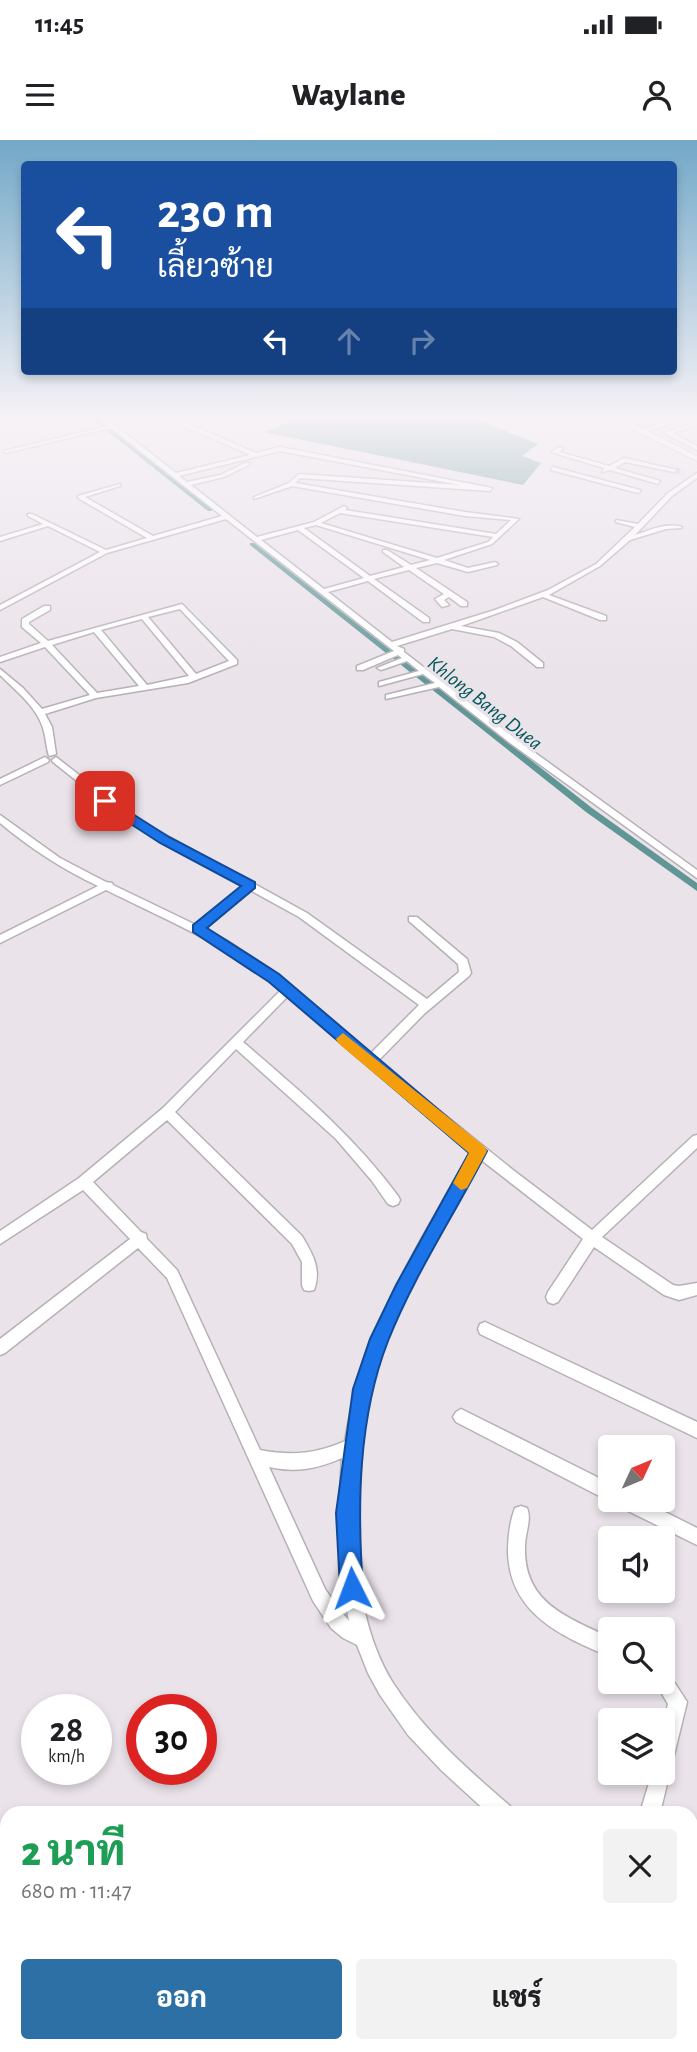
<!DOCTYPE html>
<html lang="th">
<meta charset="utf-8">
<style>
body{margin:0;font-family:"Alegreya Sans",Sarabun,sans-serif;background:#f2f2f2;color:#202124;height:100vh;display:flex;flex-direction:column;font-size:26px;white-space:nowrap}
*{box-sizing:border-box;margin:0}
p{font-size:23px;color:#757577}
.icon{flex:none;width:38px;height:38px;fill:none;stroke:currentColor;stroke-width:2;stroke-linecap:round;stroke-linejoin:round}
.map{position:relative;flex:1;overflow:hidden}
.details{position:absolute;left:0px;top:1666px;width:698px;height:247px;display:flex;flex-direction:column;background:#fff;border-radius:21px 21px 0 0;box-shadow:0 4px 10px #0003}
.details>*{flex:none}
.guide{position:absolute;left:21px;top:21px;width:656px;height:214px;border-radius:7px;box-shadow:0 4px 10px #0003;background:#1a4fa0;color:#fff;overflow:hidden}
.needle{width:46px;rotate:46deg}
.fabs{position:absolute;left:598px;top:1295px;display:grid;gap:14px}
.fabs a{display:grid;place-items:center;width:77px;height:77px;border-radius:7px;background:#fff;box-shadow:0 4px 10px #0003;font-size:35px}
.speed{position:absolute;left:21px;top:1554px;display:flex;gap:14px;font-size:35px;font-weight:700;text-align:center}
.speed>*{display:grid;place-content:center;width:91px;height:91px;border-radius:50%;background:#fff;box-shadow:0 4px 10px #0003;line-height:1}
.speed small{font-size:18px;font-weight:400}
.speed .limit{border:10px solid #d22;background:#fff;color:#111}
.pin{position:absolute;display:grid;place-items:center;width:60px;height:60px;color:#fff;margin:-30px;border-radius:14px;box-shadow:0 4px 10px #0006}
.me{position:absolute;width:77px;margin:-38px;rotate:357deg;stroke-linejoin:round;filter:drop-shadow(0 0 5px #0008)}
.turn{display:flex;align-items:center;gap:24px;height:147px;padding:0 21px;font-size:32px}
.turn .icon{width:91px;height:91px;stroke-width:2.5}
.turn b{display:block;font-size:49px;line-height:60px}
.lanes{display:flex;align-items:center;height:66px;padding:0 21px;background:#0003;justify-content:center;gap:35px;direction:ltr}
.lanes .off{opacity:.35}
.round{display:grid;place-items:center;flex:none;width:74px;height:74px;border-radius:7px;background:#f2f2f2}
.summary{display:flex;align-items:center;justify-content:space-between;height:119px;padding:0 21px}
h1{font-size:42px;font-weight:800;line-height:52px;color:#1e9e55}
.primary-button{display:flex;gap:14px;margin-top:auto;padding:14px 21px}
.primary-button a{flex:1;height:80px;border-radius:7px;background:#2c70a5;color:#fff;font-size:28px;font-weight:800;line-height:80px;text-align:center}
.primary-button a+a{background:#f2f2f2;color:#202124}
.status{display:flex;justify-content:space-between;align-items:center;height:49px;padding:0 35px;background:#fff;direction:ltr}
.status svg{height:19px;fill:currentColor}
header{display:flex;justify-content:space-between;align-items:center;height:91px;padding:0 21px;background:#fff;font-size:32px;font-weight:800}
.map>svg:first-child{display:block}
.water{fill:#619697}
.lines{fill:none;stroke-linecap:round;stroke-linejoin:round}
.canal{fill:#619697;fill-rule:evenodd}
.street-tunnel{stroke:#c3bdc3;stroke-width:6;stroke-dasharray:6 2.5;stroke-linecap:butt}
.street-casing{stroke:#b7b0b6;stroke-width:3}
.secondary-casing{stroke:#b7b0b6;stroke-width:2}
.street{fill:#fff;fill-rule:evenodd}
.secondary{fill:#fff;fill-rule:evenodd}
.route{fill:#1a73e8;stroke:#114b97;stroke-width:2}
.slow{fill:#f59e0b}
.labels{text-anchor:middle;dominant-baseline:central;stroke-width:7;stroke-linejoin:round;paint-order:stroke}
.far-water-label{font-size:21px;font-style:italic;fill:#045659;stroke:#eae3ea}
</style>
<div class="status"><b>11:45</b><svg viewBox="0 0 49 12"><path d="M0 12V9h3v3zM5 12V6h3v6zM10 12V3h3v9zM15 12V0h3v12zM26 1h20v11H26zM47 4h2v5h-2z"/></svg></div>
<header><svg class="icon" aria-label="menu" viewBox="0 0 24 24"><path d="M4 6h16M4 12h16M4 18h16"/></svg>Waylane<svg class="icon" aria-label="person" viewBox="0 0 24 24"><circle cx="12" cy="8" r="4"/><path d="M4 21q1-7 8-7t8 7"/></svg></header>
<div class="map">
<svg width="697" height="1912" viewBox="0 0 697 1912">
<rect width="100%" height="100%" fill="#eae3ea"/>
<polygon class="water" points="270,275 455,275 483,282 538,304 522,316 541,323 523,345 264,292 290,282"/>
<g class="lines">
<g class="canal">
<polygon points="87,275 93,275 212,369 212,371 208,371"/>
<polygon points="250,403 254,403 592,668 697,743 697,751 586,672 250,405"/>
</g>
<polyline class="street-tunnel" points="674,330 683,332"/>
<g class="street-casing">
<g id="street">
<path d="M96 275H102L176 333 250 315 166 278 168 275 256 313 280 307 492 348 490 351 300 338 295 343 465 372 519 379 492 404 444 420 468 428 495 422 498 424 497 425 468 432 437 423 416 428 467 462V466H461L449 457 444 460 449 465 442 467 435 459 444 454 409 430 374 439 429 478V482H423L368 441 328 452 392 502 495 470 548 450 596 424 635 387 616 382V380L638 384 668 353 697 333V338L672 356 635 395C650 390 667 382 682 387L681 388 666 389 630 400 600 426 549 455 606 476V480H600L543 457 461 486 499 493 517 502 543 523V527H537L511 506 494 497 452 489 397 506 404 509V512L516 599 697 730V738L510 603 439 547 386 559V555L435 543 423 534 379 546V542L419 531 407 521 381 530 377 528 402 518 398 515 363 530H357V526L394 511 226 379 107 413 0 470V465L100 412 48 386 0 401V397L43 384 28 376V374H32L106 410 147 398 78 358V356L120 344V346L85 357 153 396 222 376 111 288 6 313 3 311 108 286ZM280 311 460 345 299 334 289 343 254 357V359L292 346 465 376 511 380 496 394 345 370 347 368 344 366 314 382 257 397 191 345 224 337 249 325V323H245L220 335 187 342 179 336ZM340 373 493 397 488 402 437 418 321 383ZM316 385 430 420 411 425 387 410H383V412L404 427 370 436 304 388ZM298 390 364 438 324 449 261 400Z"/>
<polygon points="678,278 680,281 641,293 638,291"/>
<polygon points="697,281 697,285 672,293 697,306 697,310 664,293"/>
<polygon points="560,307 563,309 559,312 609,326 624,318 677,330 674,332 625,322 615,328 660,341 658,344 610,330 602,332 604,328 551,312"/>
<polygon points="553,327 640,350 641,351 638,353 551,330"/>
<path d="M182 464 237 520V524L188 543 96 558 45 574 52 587 56 614 49 616C46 607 46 597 43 588 36 566 16 551 0 535V529L23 548 42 569 90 555 45 507 0 522V517L41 503 22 487V479L44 466H50V470L29 482V484L48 501ZM180 469 229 521 196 534 148 477ZM142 479 189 536 147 545 101 490ZM94 492 139 546 97 553 52 505Z"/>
<polygon points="45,617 49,620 48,622 0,645 0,639"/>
<path d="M56 617 133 677 307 773 427 859 459 832 458 824 409 781V777H417L467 819 471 833 469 836 424 874 378 921 513 1030 592 1090 693 996 697 995V1008L602 1097 673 1145 679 1146 697 1143V1155L679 1160 664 1155 594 1107 558 1162 553 1164 548 1162 546 1157 548 1152 583 1099 480 1019C448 1078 411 1135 387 1198 350 1294 337 1453 393 1543 424 1591 467 1629 510 1666L513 1673H488L441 1630 408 1595 380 1555 368 1533 357 1505 343 1498 331 1488 313 1461 167 1138 138 1108 5 1213 0 1215V1199L130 1099 83 1050 0 1104V1091L79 1038 163 968 281 850C229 805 166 780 106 750L0 803V795L98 746C62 729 30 708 0 683V675L60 718 106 742 112 743 113 745 196 785 243 746 127 681 53 622 52 620ZM250 750 299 777 419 865 370 914 270 829 226 800 205 789ZM288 856 350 911 471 1011C417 1109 363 1188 345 1301 316 1314 292 1316 260 1310L177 1130 147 1099 146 1094 141 1092 93 1042 167 980 292 1104 302 1122V1145L304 1150 309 1151 314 1150C322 1129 312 1113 302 1096L175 972 236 909 336 999 372 1041 388 1064 393 1066 398 1064 400 1060 398 1056C354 996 299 950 243 902ZM342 1318C338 1374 338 1426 349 1481L339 1469 325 1449 269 1327C296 1333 317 1329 342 1318Z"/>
<polygon points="485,1182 697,1282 697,1298 480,1194 478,1189 480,1184"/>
<polygon points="461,1269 611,1344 611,1360 614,1360 611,1361 605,1359 456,1282 453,1277 456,1272"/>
<polygon points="616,1360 641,1360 697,1388 697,1405 618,1366"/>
<path d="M521 1366 527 1368C532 1380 525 1393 525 1406 523 1463 567 1477 611 1498V1517C560 1496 509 1473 508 1411 508 1397 510 1381 515 1368Z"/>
<polygon points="663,1531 669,1534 687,1562 660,1673 640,1673 652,1633 663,1633 663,1585 668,1564 655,1542 663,1542"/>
<polygon points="691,1781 697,1783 697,1804 691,1802"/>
<polygon points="265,1906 288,1906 285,1912 262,1912"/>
<polygon points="390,1906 415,1906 418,1912 393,1912"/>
</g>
</g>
<g class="secondary-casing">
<polygon id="secondary" points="605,275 616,275 697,316 697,321"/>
</g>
<use href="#street" class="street"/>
<use href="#secondary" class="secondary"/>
</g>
<linearGradient id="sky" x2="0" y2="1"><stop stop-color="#72a8c8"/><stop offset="0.51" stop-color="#f6f2f6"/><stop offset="1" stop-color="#f6f2f6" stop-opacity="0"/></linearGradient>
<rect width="697" height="543" fill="url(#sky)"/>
<path class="route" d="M100 659H109L169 697 255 742V748L207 788 279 834 487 1011C455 1074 414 1135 388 1201 358 1278 357 1366 363 1448L360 1456 352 1459 344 1456 340 1448 336 1373 353 1249 370 1199 396 1145 469 1013 269 842 193 792V785L241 746 160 703 100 664Z"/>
<polygon class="slow" points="343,893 484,1006 487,1011 467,1048 461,1050 453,1043 469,1013 338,903 336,899"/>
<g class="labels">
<g class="far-water-label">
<text transform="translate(485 563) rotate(38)">Khlong Bang Duea</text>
</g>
</g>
</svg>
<div class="fabs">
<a><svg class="needle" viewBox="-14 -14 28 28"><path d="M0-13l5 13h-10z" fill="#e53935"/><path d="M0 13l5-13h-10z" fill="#757577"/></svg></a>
<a><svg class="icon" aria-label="sound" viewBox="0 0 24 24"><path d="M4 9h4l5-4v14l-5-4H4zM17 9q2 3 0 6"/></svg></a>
<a><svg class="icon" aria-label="search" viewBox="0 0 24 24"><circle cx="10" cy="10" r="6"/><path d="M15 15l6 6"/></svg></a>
<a><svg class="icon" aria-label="layers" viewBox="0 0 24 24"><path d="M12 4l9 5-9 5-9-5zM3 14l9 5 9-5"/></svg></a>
</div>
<div class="speed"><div>28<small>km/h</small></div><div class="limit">30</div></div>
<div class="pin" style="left:105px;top:661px;background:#d93025"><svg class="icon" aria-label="arrive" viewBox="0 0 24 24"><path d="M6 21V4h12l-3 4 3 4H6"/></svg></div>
<svg class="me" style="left:352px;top:1448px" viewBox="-20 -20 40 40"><path d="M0-17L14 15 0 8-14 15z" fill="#1a73e8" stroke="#fff" stroke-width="4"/></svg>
<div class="guide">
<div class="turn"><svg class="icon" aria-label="left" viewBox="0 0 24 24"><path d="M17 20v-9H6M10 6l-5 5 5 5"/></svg><div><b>230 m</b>เลี้ยวซ้าย</div></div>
<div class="lanes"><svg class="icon" aria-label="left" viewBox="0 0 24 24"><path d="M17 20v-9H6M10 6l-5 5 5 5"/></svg><svg class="icon off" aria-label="ahead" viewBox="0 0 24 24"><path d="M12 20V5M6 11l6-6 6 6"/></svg><svg class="icon off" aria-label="right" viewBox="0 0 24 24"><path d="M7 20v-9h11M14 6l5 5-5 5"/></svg></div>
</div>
<section class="details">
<div class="summary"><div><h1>2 นาที</h1><p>680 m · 11:47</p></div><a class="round"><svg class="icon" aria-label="close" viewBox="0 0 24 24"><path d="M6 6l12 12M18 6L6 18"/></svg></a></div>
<div class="primary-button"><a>ออก</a><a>แชร์</a></div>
</section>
</div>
